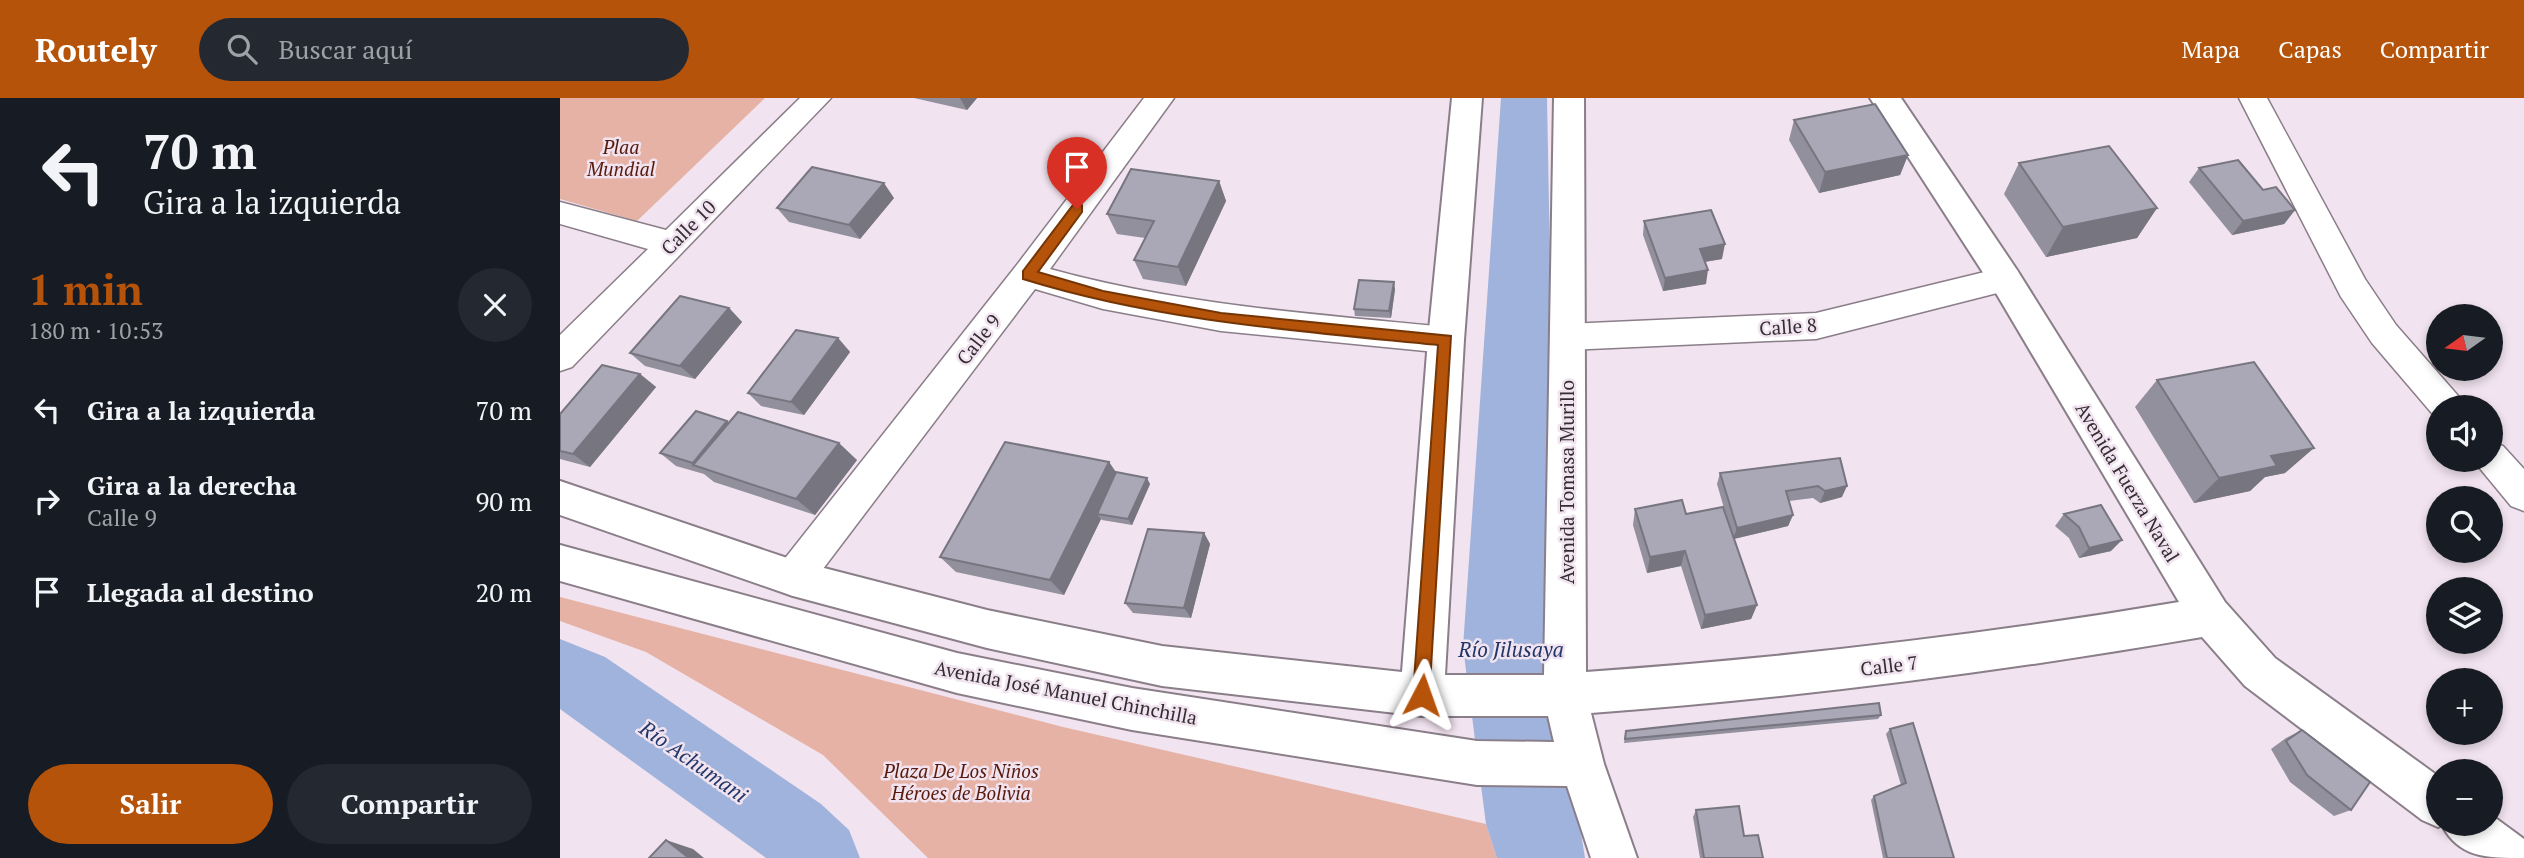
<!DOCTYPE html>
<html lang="es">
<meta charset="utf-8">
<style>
body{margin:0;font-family:"PT Serif",serif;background:#242831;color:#f1f3f6;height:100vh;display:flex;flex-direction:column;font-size:26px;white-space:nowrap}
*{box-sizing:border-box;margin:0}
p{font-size:23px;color:#9ea1a6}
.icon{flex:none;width:38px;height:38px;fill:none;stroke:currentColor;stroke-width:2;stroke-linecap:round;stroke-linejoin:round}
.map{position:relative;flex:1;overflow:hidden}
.drawer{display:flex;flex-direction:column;background:#171b24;width:560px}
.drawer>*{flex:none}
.top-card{background:#171b24;color:#f1f3f6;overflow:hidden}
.needle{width:46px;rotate:256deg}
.buttons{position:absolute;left:1866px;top:206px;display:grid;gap:14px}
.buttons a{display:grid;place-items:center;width:77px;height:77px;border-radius:50%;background:#171b24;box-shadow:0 4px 10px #0003;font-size:35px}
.pin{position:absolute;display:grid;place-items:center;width:60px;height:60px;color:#fff;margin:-72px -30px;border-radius:50% 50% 50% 0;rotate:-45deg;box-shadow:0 0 7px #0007}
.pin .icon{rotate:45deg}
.me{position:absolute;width:77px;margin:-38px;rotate:4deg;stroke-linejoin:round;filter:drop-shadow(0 0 5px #0008)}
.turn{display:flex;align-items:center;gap:24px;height:147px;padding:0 28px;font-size:32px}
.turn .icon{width:91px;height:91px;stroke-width:2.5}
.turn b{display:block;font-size:49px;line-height:60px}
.round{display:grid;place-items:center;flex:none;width:74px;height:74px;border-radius:37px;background:#242831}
.headline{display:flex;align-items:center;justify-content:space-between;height:119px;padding:0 28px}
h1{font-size:42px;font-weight:700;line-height:52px;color:#b45309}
.primary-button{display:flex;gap:14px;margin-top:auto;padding:14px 28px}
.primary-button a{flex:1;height:80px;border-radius:42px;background:#b45309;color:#fff;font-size:28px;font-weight:700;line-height:80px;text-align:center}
.primary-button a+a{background:#242831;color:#f1f3f6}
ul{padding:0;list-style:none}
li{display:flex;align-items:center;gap:21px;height:91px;padding:0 28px}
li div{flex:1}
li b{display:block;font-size:26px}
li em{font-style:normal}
header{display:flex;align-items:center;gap:42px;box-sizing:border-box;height:98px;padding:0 35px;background:#b45309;color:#fff}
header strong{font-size:33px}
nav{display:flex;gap:38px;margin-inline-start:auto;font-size:24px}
.search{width:490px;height:63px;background:#242831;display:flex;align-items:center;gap:18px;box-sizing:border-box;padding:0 24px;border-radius:38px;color:#9ea1a6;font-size:26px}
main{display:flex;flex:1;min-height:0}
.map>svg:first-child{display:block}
.green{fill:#e5b2a5}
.water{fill:#9fb3dc}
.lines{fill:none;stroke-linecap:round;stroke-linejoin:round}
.river{fill:#9fb3dc;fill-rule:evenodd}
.minor-casing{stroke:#8a7e89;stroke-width:3}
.secondary-casing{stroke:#8a7e89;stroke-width:4}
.minor{fill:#fff;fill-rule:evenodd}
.secondary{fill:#fff;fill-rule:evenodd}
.wall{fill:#92909d}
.shaded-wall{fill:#77757f}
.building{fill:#aaa7b6;stroke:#77757f;stroke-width:2}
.route{fill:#b45309;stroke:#753606;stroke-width:2}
.labels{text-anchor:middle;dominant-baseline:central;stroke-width:5;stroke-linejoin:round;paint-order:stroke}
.park-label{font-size:19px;font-style:italic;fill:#571a0b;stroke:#f1e3ef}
.street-label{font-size:19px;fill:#322d31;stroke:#f1e3ef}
.water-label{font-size:21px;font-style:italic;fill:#21376a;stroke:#f1e3ef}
</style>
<header>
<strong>Routely</strong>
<div class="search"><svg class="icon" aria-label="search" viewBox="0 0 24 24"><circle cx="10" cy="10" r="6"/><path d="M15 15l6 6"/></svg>Buscar aquí</div>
<nav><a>Mapa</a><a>Capas</a><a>Compartir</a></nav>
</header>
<main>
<section class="drawer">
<div class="top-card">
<div class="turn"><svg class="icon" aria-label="left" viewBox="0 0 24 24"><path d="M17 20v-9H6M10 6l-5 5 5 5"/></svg><div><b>70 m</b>Gira a la izquierda</div></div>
</div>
<div class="headline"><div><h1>1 min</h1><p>180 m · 10:53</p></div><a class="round"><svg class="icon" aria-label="close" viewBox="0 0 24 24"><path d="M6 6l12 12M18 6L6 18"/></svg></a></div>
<ul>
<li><svg class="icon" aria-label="left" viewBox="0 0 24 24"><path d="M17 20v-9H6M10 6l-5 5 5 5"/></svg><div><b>Gira a la izquierda</b></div><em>70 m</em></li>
<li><svg class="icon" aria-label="right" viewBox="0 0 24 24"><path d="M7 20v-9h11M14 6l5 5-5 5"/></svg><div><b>Gira a la derecha</b><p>Calle 9</p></div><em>90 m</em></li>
<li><svg class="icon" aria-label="arrive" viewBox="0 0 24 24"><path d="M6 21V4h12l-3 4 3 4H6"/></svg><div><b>Llegada al destino</b></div><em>20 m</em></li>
</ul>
<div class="primary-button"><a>Salir</a><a>Compartir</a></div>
</section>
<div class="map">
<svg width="1964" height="760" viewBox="0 0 1964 760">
<rect width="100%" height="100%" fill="#f1e3ef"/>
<g class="green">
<polygon points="0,0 205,0 77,123 0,101"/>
<polygon points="0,499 503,629 926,726 937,760 368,760 263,657 86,554 0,523"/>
</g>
<polygon class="water" points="941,0 987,0 998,593 1025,760 937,760 926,726 903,549"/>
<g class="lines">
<polygon class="river" points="0,541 45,559 261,706 289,732 300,760 206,760 0,611"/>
<g class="minor-casing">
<g id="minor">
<polygon points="240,0 271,0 12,269 0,273 0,237 88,151 0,126 0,104 106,132"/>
<path d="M584 0H614L490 171C620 207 753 216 886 229L898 233 903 242 898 251 886 255 661 233 543 211 475 191 247 492 233 498 219 492 214 480 219 468 456 168Z"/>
<polygon points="1679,0 1707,0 1805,181 1836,227 1900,300 1906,310 1878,310 1876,320 1812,245 1781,199"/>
<polygon points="1445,169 1457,172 1461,181 1457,190 1256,241 1007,252 995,248 990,239 995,230 1007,226 1256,215"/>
<polygon points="1930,344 1943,348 1964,371 1964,413 1951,408 1913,362 1930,362"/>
</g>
</g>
<g class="secondary-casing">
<path id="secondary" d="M892 0H922L904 242 885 577H984L994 0H1024L1026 574C1225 560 1423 537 1619 504L1433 190 1310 0H1341L1457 172 1665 504 1715 560 1878 678V726H1930V716L1964 741V760C1927 760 1899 760 1882 727L1878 729 1862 722 1685 588 1642 539C1439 574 1236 600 1031 615L1044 666 1077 760H1031L1007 688 917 687 572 632 397 595 0 483V447L397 555 572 590 917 643 994 644 988 618H862L602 588 427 550 233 498 0 417V383L233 462 427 512 602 548 842 574 868 242Z"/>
</g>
<use href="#minor" class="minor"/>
<use href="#secondary" class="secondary"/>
</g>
<g class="wall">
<polygon points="354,0 417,0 407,12"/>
<polygon points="1234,22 1348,57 1340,77 1259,95 1229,42"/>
<polygon points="1459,65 1597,110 1577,140 1486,159 1444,96"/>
<polygon points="1639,70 1703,92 1735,112 1724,126 1672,137 1629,84"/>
<polygon points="659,83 666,103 626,188 583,181 574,162 585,140 557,136 547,116"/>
<polygon points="334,100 300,141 229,124 217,110"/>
<polygon points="1084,123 1162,161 1145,164 1146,186 1103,193 1083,137"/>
<polygon points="835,191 831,220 795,218 794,211"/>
<polygon points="169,210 182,224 135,281 85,268 70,255"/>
<polygon points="278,240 290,254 244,317 201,308 188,295"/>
<polygon points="80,276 96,289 30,369 0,361 0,316"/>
<polygon points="1597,282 1725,375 1705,379 1690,393 1634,405 1575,309"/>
<polygon points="167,323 169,325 297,362 255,417 154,384 144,376 116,368 100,355"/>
<polygon points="1280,360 1282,399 1260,405 1253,400 1229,403 1233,417 1228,428 1174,441 1197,507 1191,521 1141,531 1121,468 1087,475 1073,427 1075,411 1126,416 1168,424 1157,386 1160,375"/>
<polygon points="549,364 556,374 590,386 572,427 542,422 541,421 504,497 396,474 380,459"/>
<polygon points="1504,416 1551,453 1519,460 1509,440 1495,428"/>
<polygon points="644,435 650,446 631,520 573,515 565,505"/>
<polygon points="1321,617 1318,621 1064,645 1066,633"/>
<polygon points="1330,631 1394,760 1323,760 1311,702 1314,698 1341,687 1326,636"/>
<polygon points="1742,632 1791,712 1774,718 1730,684 1711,651 1726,640"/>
<polygon points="1136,712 1184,738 1203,760 1140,760 1133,719"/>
</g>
<g class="shaded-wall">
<polygon points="400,0 417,0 407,12"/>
<polygon points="1348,57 1340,77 1259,95 1265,74"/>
<polygon points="659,83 666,103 626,188 618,169"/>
<polygon points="324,85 334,100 300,141 289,127"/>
<polygon points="1597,110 1577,140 1486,159 1503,129"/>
<polygon points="1735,112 1724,126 1672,137 1683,123"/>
<polygon points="1165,146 1162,161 1137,165 1140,151"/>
<polygon points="1148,172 1146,186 1103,193 1105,180"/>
<polygon points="834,184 835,191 831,220 829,213"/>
<polygon points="169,210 182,224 135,281 120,268"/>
<polygon points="278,240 290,254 244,317 231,304"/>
<polygon points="80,276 96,289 30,369 13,356"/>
<polygon points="167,323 182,336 137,368 133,365"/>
<polygon points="279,345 297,362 255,417 236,401"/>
<polygon points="1754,350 1725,375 1705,379 1690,393 1634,405 1659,380 1711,358"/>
<polygon points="549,364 560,381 537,416 541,421 504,497 490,482"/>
<polygon points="587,380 590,386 572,427 568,421"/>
<polygon points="1287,388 1282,399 1260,405 1265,393"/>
<polygon points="1233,417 1228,428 1173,441 1177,430"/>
<polygon points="644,435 650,446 631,520 624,510"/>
<polygon points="1562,442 1551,453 1519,460 1529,450"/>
<polygon points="1125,453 1121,468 1087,475 1090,459"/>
<polygon points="1197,507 1191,521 1141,531 1145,517"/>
<polygon points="106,742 133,751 144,760 129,760"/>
</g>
<g class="building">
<polygon points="1315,6 1348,57 1265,74 1234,22"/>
<polygon points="1549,48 1597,110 1503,129 1459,65"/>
<polygon points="1678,62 1703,92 1716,89 1735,112 1683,123 1639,70"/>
<polygon points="252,69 324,85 289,127 217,110"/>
<polygon points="571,71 659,83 618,169 574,162 594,123 547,116"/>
<polygon points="1151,112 1165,146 1140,151 1148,172 1105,180 1084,123"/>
<polygon points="799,182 834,184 829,213 794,211"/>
<polygon points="120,198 169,210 120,268 70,255"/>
<polygon points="236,232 278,240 231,304 188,295"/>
<polygon points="1694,264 1754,350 1711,358 1717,368 1659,380 1597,282"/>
<polygon points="42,267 80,276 13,356 0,353 0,316"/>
<polygon points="136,313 167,323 133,365 100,355"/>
<polygon points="178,314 279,345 236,401 133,367"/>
<polygon points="445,344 549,364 490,482 380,459"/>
<polygon points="1280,360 1287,388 1265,393 1258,388 1226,393 1233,417 1177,430 1160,375"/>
<polygon points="556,374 587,380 568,421 537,416"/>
<polygon points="1122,402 1126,416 1163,409 1197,507 1145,517 1125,453 1090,459 1075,411"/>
<polygon points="1541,407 1562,442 1529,450 1519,429 1504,416"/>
<polygon points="588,431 644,435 624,510 565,505"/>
<polygon points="1319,605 1321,617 1065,641 1066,633"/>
<polygon points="1353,625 1394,760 1327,760 1314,698 1346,685 1330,631"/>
<polygon points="1742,632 1810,684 1791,712 1747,677 1726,643"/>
<polygon points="1179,708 1184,738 1198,737 1203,760 1144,760 1136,712"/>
<polygon points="106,742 129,760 89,760"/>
</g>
<path class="route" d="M517 106 522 107V114L478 174 543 193 661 215 891 238 869 603 862 605 856 603 853 597 878 247C738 233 598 223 463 181V173L513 107Z"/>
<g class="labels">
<g class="park-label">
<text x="61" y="48">Plaa<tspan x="61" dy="22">Mundial</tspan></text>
<text x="401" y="672">Plaza De Los Niños<tspan x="401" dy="22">Héroes de Bolivia</tspan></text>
</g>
<g class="street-label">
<text transform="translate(128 129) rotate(-45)">Calle 10</text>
<text transform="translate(1228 228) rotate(-4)">Calle 8</text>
<text transform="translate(418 241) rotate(-52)">Calle 9</text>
<text transform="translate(1006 384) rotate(-90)">Avenida Tomasa Murillo</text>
<text transform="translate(1568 384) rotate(59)">Avenida Fuerza Naval</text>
<text transform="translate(1329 567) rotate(-7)">Calle 7</text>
<text transform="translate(506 594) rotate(11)">Avenida José Manuel Chinchilla</text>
</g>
<g class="water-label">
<text x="951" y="551">Río Jilusaya</text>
<text transform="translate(134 663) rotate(35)">Río Achumani</text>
</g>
</g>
</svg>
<div class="buttons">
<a><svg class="needle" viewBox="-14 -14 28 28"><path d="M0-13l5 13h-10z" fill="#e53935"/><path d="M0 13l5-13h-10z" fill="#9ea1a6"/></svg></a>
<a><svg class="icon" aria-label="sound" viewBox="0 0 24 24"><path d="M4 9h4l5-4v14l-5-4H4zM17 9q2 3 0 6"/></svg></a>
<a><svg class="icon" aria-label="search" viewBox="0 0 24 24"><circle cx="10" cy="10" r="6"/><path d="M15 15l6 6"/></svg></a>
<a><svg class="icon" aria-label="layers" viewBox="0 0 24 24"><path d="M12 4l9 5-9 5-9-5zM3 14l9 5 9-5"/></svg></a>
<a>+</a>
<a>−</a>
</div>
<div class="pin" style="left:517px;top:111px;background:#d93025"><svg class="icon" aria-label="arrive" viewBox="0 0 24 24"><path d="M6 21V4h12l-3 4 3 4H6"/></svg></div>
<svg class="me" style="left:862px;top:597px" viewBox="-20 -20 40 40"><path d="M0-17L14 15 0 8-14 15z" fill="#b45309" stroke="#fff" stroke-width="4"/></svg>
</div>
</main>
